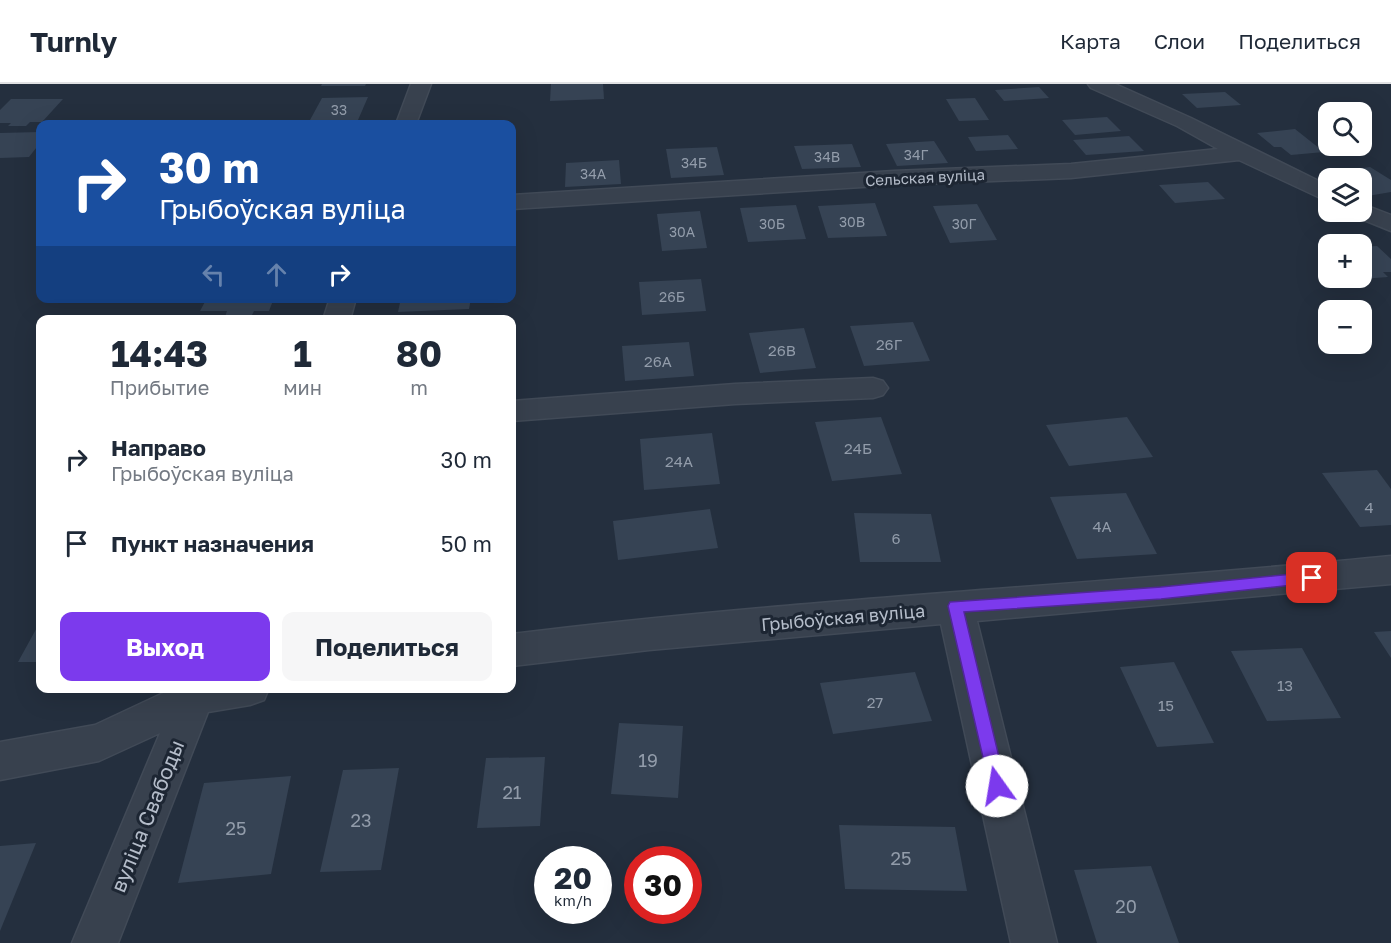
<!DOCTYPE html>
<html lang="ru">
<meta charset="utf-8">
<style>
body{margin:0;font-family:"Golos Text",sans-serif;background:#f6f6f7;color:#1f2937;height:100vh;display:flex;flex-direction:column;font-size:22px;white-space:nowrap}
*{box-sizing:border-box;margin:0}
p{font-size:20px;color:#747a83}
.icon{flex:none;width:33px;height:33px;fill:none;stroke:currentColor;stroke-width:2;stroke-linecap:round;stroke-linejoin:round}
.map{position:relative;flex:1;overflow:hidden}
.panel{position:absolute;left:36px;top:231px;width:480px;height:378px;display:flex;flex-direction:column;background:#fff;border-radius:12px;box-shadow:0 6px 24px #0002}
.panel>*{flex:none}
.top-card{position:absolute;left:36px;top:36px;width:480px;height:183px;border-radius:12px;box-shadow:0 6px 24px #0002;background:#1a4fa0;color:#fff;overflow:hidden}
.buttons{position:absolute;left:1318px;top:18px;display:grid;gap:12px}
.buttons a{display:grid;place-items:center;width:54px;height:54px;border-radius:12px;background:#fff;box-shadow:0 6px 24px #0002;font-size:30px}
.speed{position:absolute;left:534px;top:762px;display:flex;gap:12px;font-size:30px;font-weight:700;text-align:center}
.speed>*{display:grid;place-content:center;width:78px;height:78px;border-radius:50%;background:#fff;box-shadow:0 6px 24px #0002;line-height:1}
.speed small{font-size:15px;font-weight:400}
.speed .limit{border:9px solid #d22;background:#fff;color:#111}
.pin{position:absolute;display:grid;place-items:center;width:51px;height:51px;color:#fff;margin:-26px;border-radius:12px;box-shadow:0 3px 9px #0006}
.me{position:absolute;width:66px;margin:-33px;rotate:347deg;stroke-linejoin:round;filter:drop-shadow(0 0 4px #0008)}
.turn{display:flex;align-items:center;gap:21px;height:126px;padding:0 24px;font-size:27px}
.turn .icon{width:78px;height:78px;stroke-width:2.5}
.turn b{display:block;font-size:42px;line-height:51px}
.lanes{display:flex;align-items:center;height:57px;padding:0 24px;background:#0003;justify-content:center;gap:30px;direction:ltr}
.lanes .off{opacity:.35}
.eta{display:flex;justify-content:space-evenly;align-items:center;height:102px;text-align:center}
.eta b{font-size:36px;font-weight:700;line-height:42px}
.button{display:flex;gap:12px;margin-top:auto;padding:12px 24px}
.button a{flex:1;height:69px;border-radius:12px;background:#7c3aed;color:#fff;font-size:24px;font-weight:700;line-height:69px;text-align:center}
.button a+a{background:#f6f6f7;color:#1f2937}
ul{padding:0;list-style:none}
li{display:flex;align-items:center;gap:18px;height:84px;padding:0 24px}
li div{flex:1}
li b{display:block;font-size:22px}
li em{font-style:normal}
header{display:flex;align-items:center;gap:36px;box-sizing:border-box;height:84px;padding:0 30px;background:#fff;border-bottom:2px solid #e0e1e3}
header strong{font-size:28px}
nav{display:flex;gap:33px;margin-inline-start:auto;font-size:21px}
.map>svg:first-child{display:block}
.building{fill:#364354}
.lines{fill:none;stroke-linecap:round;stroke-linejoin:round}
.minor-casing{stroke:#414a57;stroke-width:3}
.minor{fill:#38414e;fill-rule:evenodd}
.route{fill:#7c3aed;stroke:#51269a;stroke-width:1.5}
.labels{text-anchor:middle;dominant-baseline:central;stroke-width:6;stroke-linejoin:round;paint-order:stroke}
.far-number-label{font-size:14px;fill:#929caa}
.far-street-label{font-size:15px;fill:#b4bcc9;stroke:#1d2633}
.number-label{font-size:15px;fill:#929caa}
.street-label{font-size:18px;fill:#b4bcc9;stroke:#1d2633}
.near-number-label{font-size:18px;fill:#929caa}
.near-street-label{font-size:21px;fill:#b4bcc9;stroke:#1d2633}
</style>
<header>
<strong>Turnly</strong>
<nav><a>Карта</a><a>Слои</a><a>Поделиться</a></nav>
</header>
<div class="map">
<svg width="1391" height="859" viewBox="0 0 1391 859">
<rect width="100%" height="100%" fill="#242f3e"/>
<g class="building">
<polygon points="322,0 366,0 365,2 321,2"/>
<polygon points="551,0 603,0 604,15 550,17"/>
<polygon points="1039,3 1049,14 1004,17 995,6"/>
<polygon points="1225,8 1241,21 1197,24 1182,10"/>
<polygon points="368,13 358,36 310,36 322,14"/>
<polygon points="975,14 989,36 959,37 946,15"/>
<polygon points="11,15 63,15 42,38 30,38 26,42 8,42 11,39 0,39 0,26"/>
<polygon points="1107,33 1121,47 1075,51 1062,36"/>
<polygon points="1295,45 1324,68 1291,71 1281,63 1274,63 1257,49"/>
<polygon points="40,48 40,59 29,73 0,74 0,49"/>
<polygon points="1008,51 1018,65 976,67 968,53"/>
<polygon points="1129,52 1144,67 1086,71 1073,56"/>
<polygon points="934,57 948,79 897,82 886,60"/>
<polygon points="852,60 861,83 802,85 794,62"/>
<polygon points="717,63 724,91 671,94 666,65"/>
<polygon points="619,76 621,100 565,103 566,79"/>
<polygon points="1370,83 1391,96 1391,108 1362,113 1362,94 1346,94 1336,88"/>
<polygon points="1208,98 1225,115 1175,119 1159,101"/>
<polygon points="875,119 887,152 828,154 818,122"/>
<polygon points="977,120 997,156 950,159 933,122"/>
<polygon points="796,121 806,155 748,158 740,124"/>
<polygon points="700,127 707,164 662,167 657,130"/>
<polygon points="1377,162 1391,175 1391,188 1383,188 1388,193 1362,195 1362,163"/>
<polygon points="701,195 706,227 642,231 639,198"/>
<polygon points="207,214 274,214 269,227 254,227 251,233 225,233 227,227 200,227"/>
<polygon points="401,214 471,214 469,225 398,228"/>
<polygon points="913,238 930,277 864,282 850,242"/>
<polygon points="804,244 816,284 760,289 749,249"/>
<polygon points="689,258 694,292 625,297 622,262"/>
<polygon points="881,333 902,390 832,397 815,338"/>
<polygon points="1127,333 1153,373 1069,382 1046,341"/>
<polygon points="712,349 720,400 644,406 640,355"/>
<polygon points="1377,386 1391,405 1391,441 1360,443 1322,389"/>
<polygon points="1126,409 1157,470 1077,475 1050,413"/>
<polygon points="710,425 718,464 618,476 613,437"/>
<polygon points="854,429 931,430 941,478 860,478"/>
<polygon points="40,538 40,578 18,578"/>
<polygon points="1391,547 1391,574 1374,548"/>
<polygon points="1302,564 1341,634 1267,637 1231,567"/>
<polygon points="1174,578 1214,659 1157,663 1120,583"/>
<polygon points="915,588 932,637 833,650 820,599"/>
<polygon points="619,639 683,642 678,714 611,710"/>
<polygon points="545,673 540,742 477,744 486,674"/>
<polygon points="399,684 381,786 320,788 343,686"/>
<polygon points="291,692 271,790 178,799 204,699"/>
<polygon points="839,741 955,743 967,807 845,805"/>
<polygon points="36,759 0,847 0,762"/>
<polygon points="1151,782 1179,859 1097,859 1074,786"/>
</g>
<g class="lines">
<g class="minor-casing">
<g id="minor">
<polygon points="411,0 431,0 416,40 396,40"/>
<polygon points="1088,0 1115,0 1191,34 1329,102 1329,118 1239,76 1071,94 894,101 512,125 512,111 894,87 1071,80 1218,65 1177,42 1091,4"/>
<polygon points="1362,120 1391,131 1391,147 1354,132 1351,128 1362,128"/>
<polygon points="330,214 356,214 350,236 323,236"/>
<polygon points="873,294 883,297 888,304 883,311 873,314 735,320 512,337 512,317 735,300"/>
<path d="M1391 472V500L977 537 1057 859H1011L941 540 649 566 512 582V550L546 546C827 513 1109 500 1391 472Z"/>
<polygon points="174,604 269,604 264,616 250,621 208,628 118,859 72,859 160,649 99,677 0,696 0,658 95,641"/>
</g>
</g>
<use href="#minor" class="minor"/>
</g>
<polygon class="route" points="1312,488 1317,490 1319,494 1317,498 1312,499 1161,515 964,528 1006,702 1003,708 997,710 991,708 948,522 950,518 1161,503"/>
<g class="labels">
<g class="far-number-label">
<text x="339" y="25">33</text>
<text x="916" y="70">34Г</text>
<text x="827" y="72">34В</text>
<text x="694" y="78">34Б</text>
<text x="593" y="89">34А</text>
<text x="852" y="137">30В</text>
<text x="772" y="139">30Б</text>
<text x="964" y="139">30Г</text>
<text x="682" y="147">30А</text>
<text x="672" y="212">26Б</text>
</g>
<g class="far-street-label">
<text transform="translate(925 93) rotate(-3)">Сельская вуліца</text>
</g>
<g class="number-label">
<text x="889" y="260">26Г</text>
<text x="782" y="266">26В</text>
<text x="658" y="277">26А</text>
<text x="858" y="364">24Б</text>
<text x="679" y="377">24А</text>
<text x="1369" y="423">4</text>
<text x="1102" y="442">4А</text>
<text x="896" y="454">6</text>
<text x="1285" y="601">13</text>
<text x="875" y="618">27</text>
<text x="1166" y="621">15</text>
</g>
<g class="street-label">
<text transform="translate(843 533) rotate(-5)">Грыбоўская вуліца</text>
</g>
<g class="near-number-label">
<text x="648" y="676">19</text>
<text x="512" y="708">21</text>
<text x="361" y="736">23</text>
<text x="236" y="744">25</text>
<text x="901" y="774">25</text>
<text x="1126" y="822">20</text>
</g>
<g class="near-street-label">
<text transform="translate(147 732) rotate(-68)">вуліца Свабоды</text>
</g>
</g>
</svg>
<div class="buttons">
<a><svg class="icon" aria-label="search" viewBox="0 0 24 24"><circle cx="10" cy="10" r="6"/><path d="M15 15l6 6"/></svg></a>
<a><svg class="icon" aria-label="layers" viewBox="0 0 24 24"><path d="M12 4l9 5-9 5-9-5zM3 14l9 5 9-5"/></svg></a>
<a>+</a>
<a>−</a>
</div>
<div class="speed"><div>20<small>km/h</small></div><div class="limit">30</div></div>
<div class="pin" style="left:1312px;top:494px;background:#d93025"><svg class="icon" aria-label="arrive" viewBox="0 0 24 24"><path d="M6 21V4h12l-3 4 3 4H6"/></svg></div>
<svg class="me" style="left:997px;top:702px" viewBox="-20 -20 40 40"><circle r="19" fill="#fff"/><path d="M0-13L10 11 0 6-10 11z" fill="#7c3aed"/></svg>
<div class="top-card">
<div class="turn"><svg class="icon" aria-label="right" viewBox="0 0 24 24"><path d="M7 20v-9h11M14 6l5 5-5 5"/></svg><div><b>30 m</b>Грыбоўская вуліца</div></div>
<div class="lanes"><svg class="icon off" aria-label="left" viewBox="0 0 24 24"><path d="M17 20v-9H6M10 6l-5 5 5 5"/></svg><svg class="icon off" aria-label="ahead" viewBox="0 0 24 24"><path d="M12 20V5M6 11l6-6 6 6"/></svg><svg class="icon" aria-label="right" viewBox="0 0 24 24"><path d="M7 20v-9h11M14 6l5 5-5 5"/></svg></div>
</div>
<section class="panel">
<div class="eta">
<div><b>14:43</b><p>Прибытие</p></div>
<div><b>1</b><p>мин</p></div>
<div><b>80</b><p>m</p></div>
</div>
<ul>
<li><svg class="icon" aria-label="right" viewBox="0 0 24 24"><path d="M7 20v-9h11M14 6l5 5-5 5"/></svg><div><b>Направо</b><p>Грыбоўская вуліца</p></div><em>30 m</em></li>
<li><svg class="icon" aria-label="arrive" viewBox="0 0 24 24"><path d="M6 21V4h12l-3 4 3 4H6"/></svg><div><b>Пункт назначения</b></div><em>50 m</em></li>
</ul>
<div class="button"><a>Выход</a><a>Поделиться</a></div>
</section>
</div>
